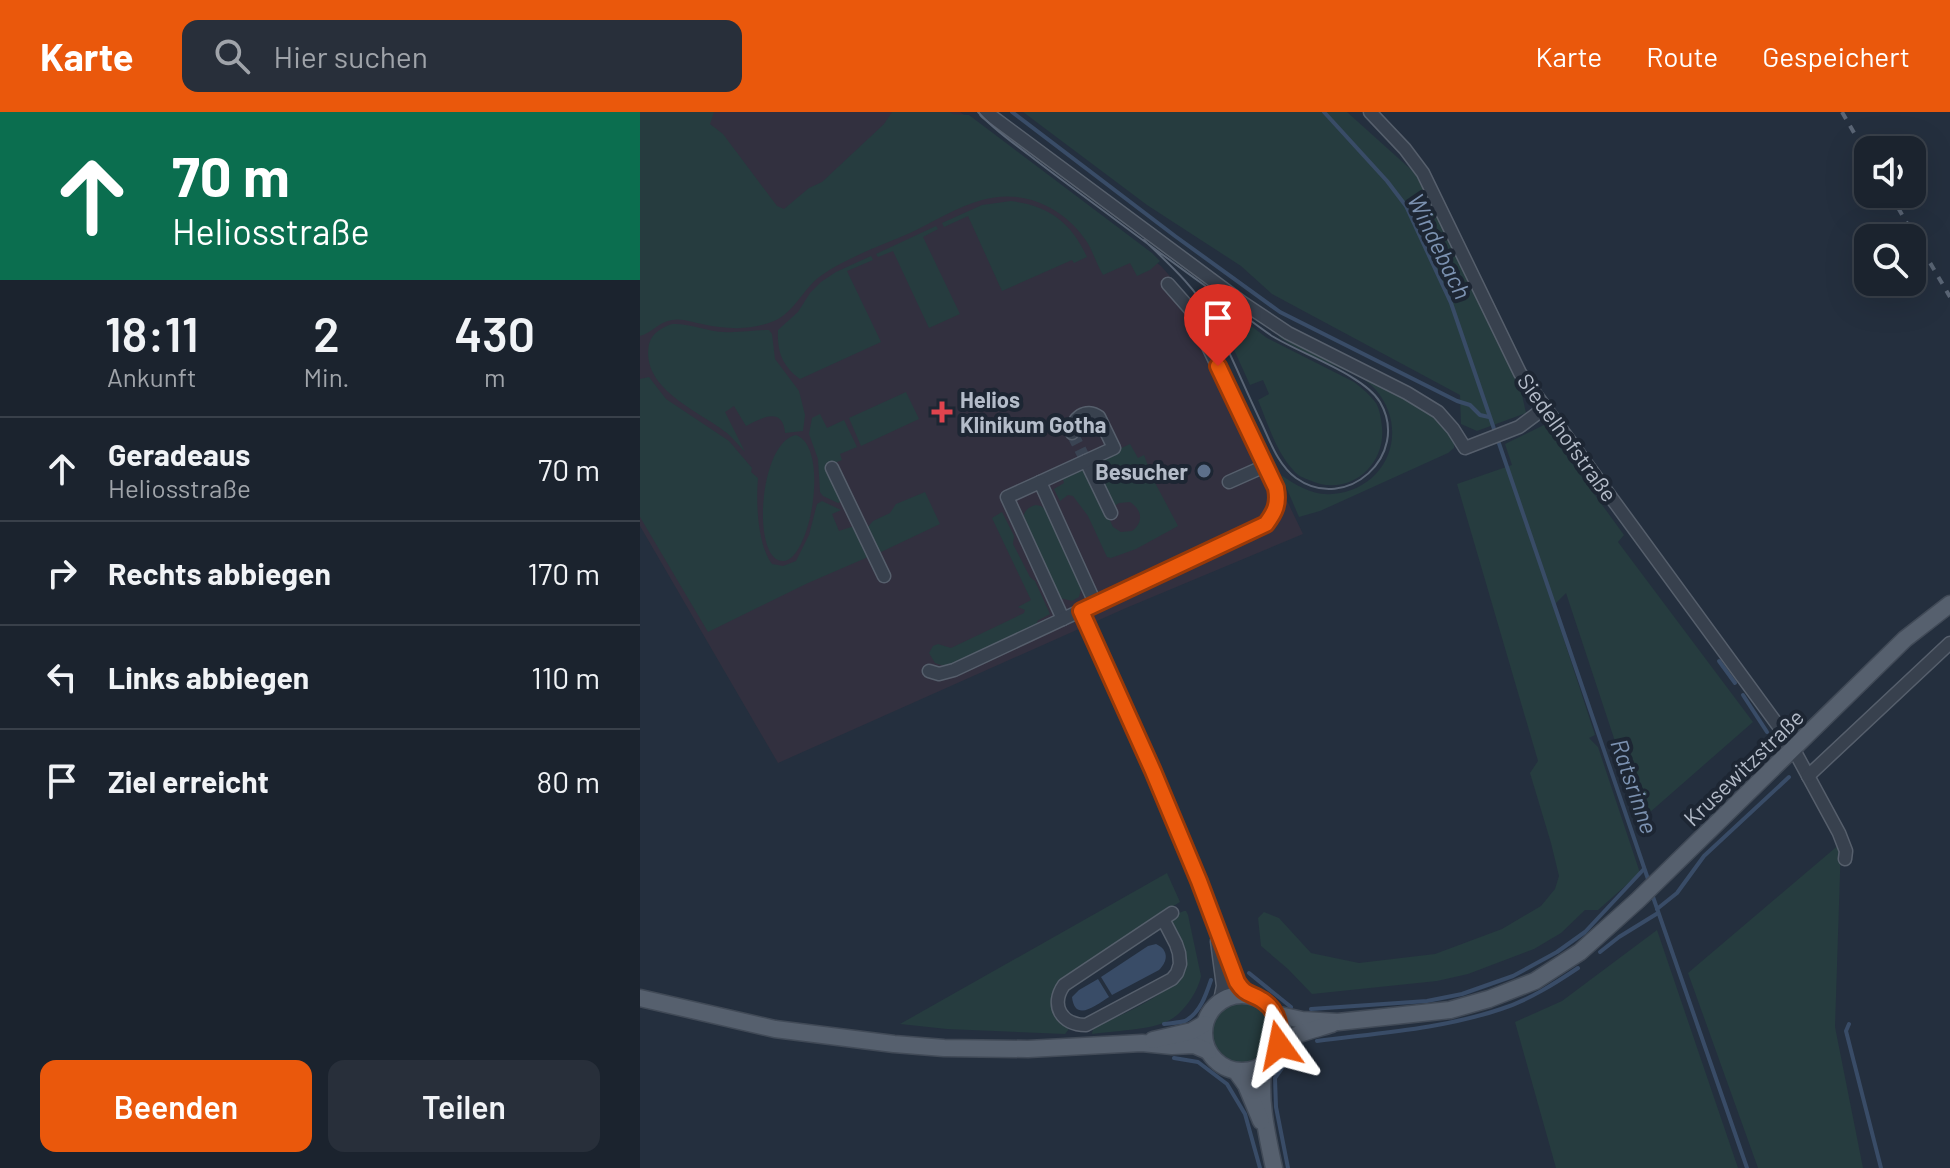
<!DOCTYPE html>
<html lang="de">
<meta charset="utf-8">
<style>
body{margin:0;font-family:Barlow,sans-serif;background:#282f3a;color:#f1f3f6;height:100vh;display:flex;flex-direction:column;font-size:30px;white-space:nowrap}
*{box-sizing:border-box;margin:0}
p{font-size:26px;color:#a0a4aa}
.icon{flex:none;width:44px;height:44px;fill:none;stroke:currentColor;stroke-width:2;stroke-linecap:round;stroke-linejoin:round}
.map{position:relative;flex:1;overflow:hidden}
.panel{display:flex;flex-direction:column;background:#1b232e;width:640px}
.panel>*{flex:none}
.top-card{background:#0b6e4f;color:#fff;overflow:hidden}
.tools{position:absolute;left:1214px;top:24px;display:grid;gap:16px}
.tools a{display:grid;place-items:center;width:72px;height:72px;border-radius:16px;background:#1b232e;box-shadow:0 8px 32px #0002,0 0 0 2px #39404a;font-size:40px}
.pin{position:absolute;display:grid;place-items:center;width:68px;height:68px;color:#fff;margin:-82px -34px;border-radius:50% 50% 50% 0;rotate:-45deg;box-shadow:0 0 8px #0007}
.pin .icon{rotate:45deg}
.me{position:absolute;width:88px;margin:-44px;rotate:348deg;stroke-linejoin:round;filter:drop-shadow(0 0 6px #0008)}
.turn{display:flex;align-items:center;gap:28px;height:168px;padding:0 40px;font-size:36px}
.turn .icon{width:104px;height:104px;stroke-width:2.5}
.turn b{display:block;font-size:56px;line-height:68px}
.eta{display:flex;justify-content:space-evenly;align-items:center;height:136px;text-align:center}
.eta b{font-size:48px;font-weight:600;line-height:56px}
.cta{display:flex;gap:16px;margin-top:auto;padding:16px 40px}
.cta a{flex:1;height:92px;border-radius:16px;background:#ea580c;color:#fff;font-size:32px;font-weight:600;line-height:92px;text-align:center}
.cta a+a{background:#282f3a;color:#f1f3f6}
ul{padding:0;list-style:none}
li{display:flex;align-items:center;gap:24px;height:104px;padding:0 40px;border-top:2px solid #39404a}
li div{flex:1}
li b{display:block;font-size:30px}
li em{font-style:normal}
header{display:flex;align-items:center;gap:48px;box-sizing:border-box;height:112px;padding:0 40px;background:#ea580c;color:#fff}
header strong{font-size:38px}
nav{display:flex;gap:44px;margin-inline-start:auto;font-size:28px}
.search{width:560px;height:72px;background:#282f3a;display:flex;align-items:center;gap:20px;box-sizing:border-box;padding:0 28px;border-radius:16px;color:#a0a4aa;font-size:30px}
main{display:flex;flex:1;min-height:0}
.map>svg:first-child{display:block}
.medical{fill:#32303f}
.green{fill:#263c3f}
.water{fill:#394c67}
.lines{fill:none;stroke-linecap:round;stroke-linejoin:round}
.stream{stroke:#394c67;stroke-width:4}
.minor-tunnel{stroke:#3a4453;stroke-width:12;stroke-dasharray:12 6;stroke-linecap:butt}
.minor-casing{stroke:#565f6c;stroke-width:15}
.major-casing{stroke:#414a57;stroke-width:19}
.minor{stroke:#38414e;stroke-width:12}
.major{stroke:#56606e;stroke-width:16}
.tram{stroke:#5a6575;stroke-width:2}
.rail{stroke:#5a6575;stroke-width:4;stroke-dasharray:8 8;stroke-linecap:butt}
.route-casing{stroke:#983908;stroke-width:20}
.route{stroke:#ea580c;stroke-width:14}
.health-dot{fill:#e0444e;stroke:#1d2633;stroke-width:3}
.service-dot{fill:#5c6f8a;stroke:#1d2633;stroke-width:3}
.labels{text-anchor:middle;dominant-baseline:central;stroke-width:8;stroke-linejoin:round;paint-order:stroke}
.poi-label{font-size:22px;font-weight:bold;fill:#b4bcc9;stroke:#1d2633;text-anchor:start}
.street-label{font-size:22px;fill:#b4bcc9;stroke:#1d2633}
.water-label{font-size:24px;font-style:italic;fill:#7c92b1;stroke:#1d2633}
</style>
<header>
<strong>Karte</strong>
<div class="search"><svg class="icon" aria-label="search" viewBox="0 0 24 24"><circle cx="10" cy="10" r="6"/><path d="M15 15l6 6"/></svg>Hier suchen</div>
<nav><a>Karte</a><a>Route</a><a>Gespeichert</a></nav>
</header>
<main>
<section class="panel">
<div class="top-card">
<div class="turn"><svg class="icon" aria-label="ahead" viewBox="0 0 24 24"><path d="M12 20V5M6 11l6-6 6 6"/></svg><div><b>70 m</b>Heliosstraße</div></div>
</div>
<div class="eta">
<div><b>18:11</b><p>Ankunft</p></div>
<div><b>2</b><p>Min.</p></div>
<div><b>430</b><p>m</p></div>
</div>
<ul>
<li><svg class="icon" aria-label="ahead" viewBox="0 0 24 24"><path d="M12 20V5M6 11l6-6 6 6"/></svg><div><b>Geradeaus</b><p>Heliosstraße</p></div><em>70 m</em></li>
<li><svg class="icon" aria-label="right" viewBox="0 0 24 24"><path d="M7 20v-9h11M14 6l5 5-5 5"/></svg><div><b>Rechts abbiegen</b></div><em>170 m</em></li>
<li><svg class="icon" aria-label="left" viewBox="0 0 24 24"><path d="M17 20v-9H6M10 6l-5 5 5 5"/></svg><div><b>Links abbiegen</b></div><em>110 m</em></li>
<li><svg class="icon" aria-label="arrive" viewBox="0 0 24 24"><path d="M6 21V4h12l-3 4 3 4H6"/></svg><div><b>Ziel erreicht</b></div><em>80 m</em></li>
</ul>
<div class="cta"><a>Beenden</a><a>Teilen</a></div>
</section>
<div class="map">
<svg width="1310" height="1056" viewBox="0 0 1310 1056">
<rect width="100%" height="100%" fill="#242f3e"/>
<polygon class="medical" points="0,0 320,0 521,154 550,187 663,422 486,496 138,651 0,414"/>
<g class="green">
<path d="M0 0H74L70 12 83 22 137 94 144 97 169 76 182 70 244 12 252 0H310L313 2 329 3 512 141 520 149 510 158 497 164 490 151 463 163C457 153 453 140 447 130 424 95 383 76 342 88 317 95 293 110 270 121 242 133 206 146 182 163 163 176 155 200 134 209 111 219 85 217 62 212 52 210 42 206 32 208 18 210 12 221 0 224Z"/>
<polygon points="383,0 707,0 777,63 880,274 886,301 837,319 821,312 820,283 632,182 601,154 507,93"/>
<path d="M371 89C409 94 431 110 447 145L434 151 432 148 362 179 328 104 304 115 302 111 342 93Z"/>
<polygon points="296,114 298,117 283,125 320,202 289,216 253,139 238,145 236,142"/>
<path d="M231 144 233 148 207 159 241 230 160 267C142 254 137 239 138 218L158 200 170 181 181 170 196 160Z"/>
<path d="M598 204 627 226 714 270C722 276 730 283 736 291 740 298 741 307 742 315 746 355 707 386 669 368 664 366 658 364 654 359 636 340 628 312 618 288L629 282 623 268 610 273 586 220Z"/>
<path d="M32 212C49 211 66 219 83 220 99 221 114 218 129 218L132 222 135 247 159 279 165 303 163 319 145 321C143 294 121 306 106 314L94 294 85 300 105 340C99 334 94 327 87 321 62 300 0 278 9 232 12 221 21 216 32 212Z"/>
<path d="M641 220 778 292 799 309 814 328V336L808 341 680 399 659 405 641 363C656 373 673 384 692 382 746 378 771 320 736 278 724 264 704 258 688 251 670 243 654 235 639 225Z"/>
<path d="M9 265 26 287 89 329 112 356 111 360 118 366C116 389 117 432 132 452L143 454 156 449 169 423 177 392 182 389 201 398 192 402 199 419 214 414 228 445 168 471 68 520 0 405V267Z"/>
<polygon points="266,280 279,307 221,334 209,306"/>
<polygon points="180,302 187,316 204,308 217,335 200,342 202,348 187,354 203,389 198,391 183,384 180,380 178,347 169,322 172,306"/>
<polygon points="904,313 984,423 978,430 1113,610 1001,708 926,481 913,494 955,623 949,626 958,635 1000,761 958,798 945,798 921,821 894,837 828,862 797,869 672,882 648,857 621,834 618,806 624,800 639,806 671,841 719,851 795,842 862,817 901,794 915,777 919,764 911,731 890,661 898,649 817,372 872,353 865,332"/>
<path d="M156 323C190 335 171 446 144 449 111 452 118 330 156 323Z"/>
<path d="M490 332 498 346 504 343 512 365 538 414 496 437 471 446 467 445 448 404 433 384 428 383 420 389 414 377 424 371 422 364 433 363 446 356 473 415 481 420 492 419C504 410 502 398 490 390L479 391 474 394 450 351Z"/>
<polygon points="285,380 300,412 239,441 227,416 233,409 250,401 256,392"/>
<path d="M396 393 401 394 408 400 442 473 439 485 432 489 420 486 383 410C383 400 387 395 396 393Z"/>
<polygon points="362,400 374,424 373,432 390,465 395,469 410,502 397,509 398,513 312,552 304,554 295,551 289,541 293,534 298,532 311,536 384,501 385,498 378,495 391,488 352,406"/>
<polygon points="1201,731 1195,915 1223,1056 1118,1056 1048,861"/>
<path d="M527 761 540 790C519 803 420 864 413 880 407 895 418 910 429 917L425 922 307 917 260 912Z"/>
<path d="M544 799H546L548 803 561 864C558 880 543 902 528 909 511 918 472 919 452 922L453 916C476 905 543 878 546 852 547 839 537 822 532 809L539 801Z"/>
<polygon points="1017,818 1098,1056 916,1056 875,910 922,889"/>
<circle cx="602" cy="920" r="33"/>
</g>
<g class="water">
<path d="M516 832C529 838 528 849 519 858L472 883 461 865 508 834Z"/>
<path d="M458 867 469 885C456 893 435 911 432 885L439 878Z"/>
</g>
<g class="lines">
<g class="stream">
<polyline points="372,0 535,124 640,200 817,289 830,293 840,303 849,305"/>
<polyline points="684,0 747,69 766,94 811,191 1009,770"/>
<polyline points="1079,549 1095,571"/>
<polyline points="1103,583 1127,620"/>
<polyline points="1012,782 1107,1056"/>
<polyline points="1017,797 1037,781 1064,744 1149,665"/>
<polyline points="960,840 979,825 1018,801"/>
<polyline points="609,861 651,895"/>
<polyline points="671,897 787,889 822,882 873,864 917,840 945,820 1004,757"/>
<path d="M524 912C530 911 539 911 545 909 560 901 566 883 571 868"/>
<polyline points="1209,912 1206,919 1241,1056"/>
<path d="M677 929C738 921 802 917 861 897 889 888 914 872 938 856"/>
<polyline points="534,946 558,950 587,972 605,1002 620,1056"/>
<polyline points="648,1056 636,995 635,966 654,939"/>
</g>
<polyline class="minor-tunnel" points="432,321 446,349"/>
<g class="minor-casing">
<g id="minor">
<polyline points="346,0 603,191 648,221 767,281 798,300 813,317 825,336 879,315 906,295"/>
<polyline points="730,0 765,37 783,61 880,261 1148,627 1199,721 1206,739 1205,747"/>
<polyline points="446,349 471,401"/>
<polyline points="192,356 244,464"/>
<path d="M400 370 474 336 459 305C446 295 432 306 432 321"/>
<polyline points="589,370 625,354"/>
<polyline points="441,499 513,659 559,769 597,870 606,883"/>
<polyline points="423,507 367,385 400,370 456,493"/>
<path d="M289 559 299 562 314 558 626 412C635 400 639 392 636 376L550 197 528 172"/>
<polyline points="1168,664 1310,531"/>
<path d="M523 807 424 873C410 893 421 913 446 913L532 867 537 861 540 852 539 841 536 832 523 807 532 801"/>
<polyline points="577,829 583,874 580,889"/>
</g>
</g>
<g class="major-casing">
<g id="major">
<circle cx="602" cy="921" r="38"/>
<polyline points="0,886 135,917 254,932 304,936 388,937 502,931 532,934 554,933 568,939"/>
<polyline points="635,902 662,908 698,910 810,898 849,887 895,869 940,840 998,788 1265,527 1310,492"/>
<polyline points="513,928 552,919 564,912"/>
<path d="M639 933C654 921 674 918 692 912"/>
<path d="M624 951C618 985 627 1023 634 1056"/>
<polyline points="596,959 606,973 621,1009"/>
</g>
</g>
<use href="#minor" class="minor"/>
<use href="#major" class="major"/>
<path class="tram" d="M338 0C353 17 371 29 389 43 411 60 434 77 457 94 492 120 528 147 564 173 586 190 609 208 632 224 661 242 724 263 740 290 771 343 706 402 656 366 638 353 630 329 621 310 604 275 590 239 572 206 555 175 529 152 504 128"/>
<g class="rail">
<polyline points="1202,0 1228,45"/>
<polyline points="1250,82 1310,185"/>
</g>
</g>
<g class="lines">
<g class="route-casing">
<path id="route" d="M578 254 636 376C639 392 635 400 626 412L441 499 513 659 559 769 597 870C606 884 610 880 622 888 638 898 641 915 639 933"/>
</g>
<use href="#route" class="route"/>
</g>
<path class="health-dot" d="M298 288h8v8h8v8h-8v8h-8v-8h-8v-8h8z"/>
<circle class="service-dot" cx="564" cy="359" r="8"/>
<g class="labels">
<g class="poi-label">
<text x="320" y="287">Helios<tspan x="320" dy="25">Klinikum Gotha</tspan></text>
<text x="548" y="359" text-anchor="end">Besucher</text>
</g>
<g class="street-label">
<text transform="translate(928 325) rotate(54)">Siedelhofstraße</text>
<text transform="translate(1103 655) rotate(-44)">Krusewitzstraße</text>
</g>
<g class="water-label">
<text transform="translate(800 134) rotate(64)">Windebach</text>
<text transform="translate(995 674) rotate(71)">Ratsrinne</text>
</g>
</g>
</svg>
<div class="tools">
<a><svg class="icon" aria-label="sound" viewBox="0 0 24 24"><path d="M4 9h4l5-4v14l-5-4H4zM17 9q2 3 0 6"/></svg></a>
<a><svg class="icon" aria-label="search" viewBox="0 0 24 24"><circle cx="10" cy="10" r="6"/><path d="M15 15l6 6"/></svg></a>
</div>
<div class="pin" style="left:578px;top:254px;background:#d93025"><svg class="icon" aria-label="arrive" viewBox="0 0 24 24"><path d="M6 21V4h12l-3 4 3 4H6"/></svg></div>
<svg class="me" style="left:639px;top:933px" viewBox="-20 -20 40 40"><path d="M0-17L14 15 0 8-14 15z" fill="#ea580c" stroke="#fff" stroke-width="4"/></svg>
</div>
</main>
